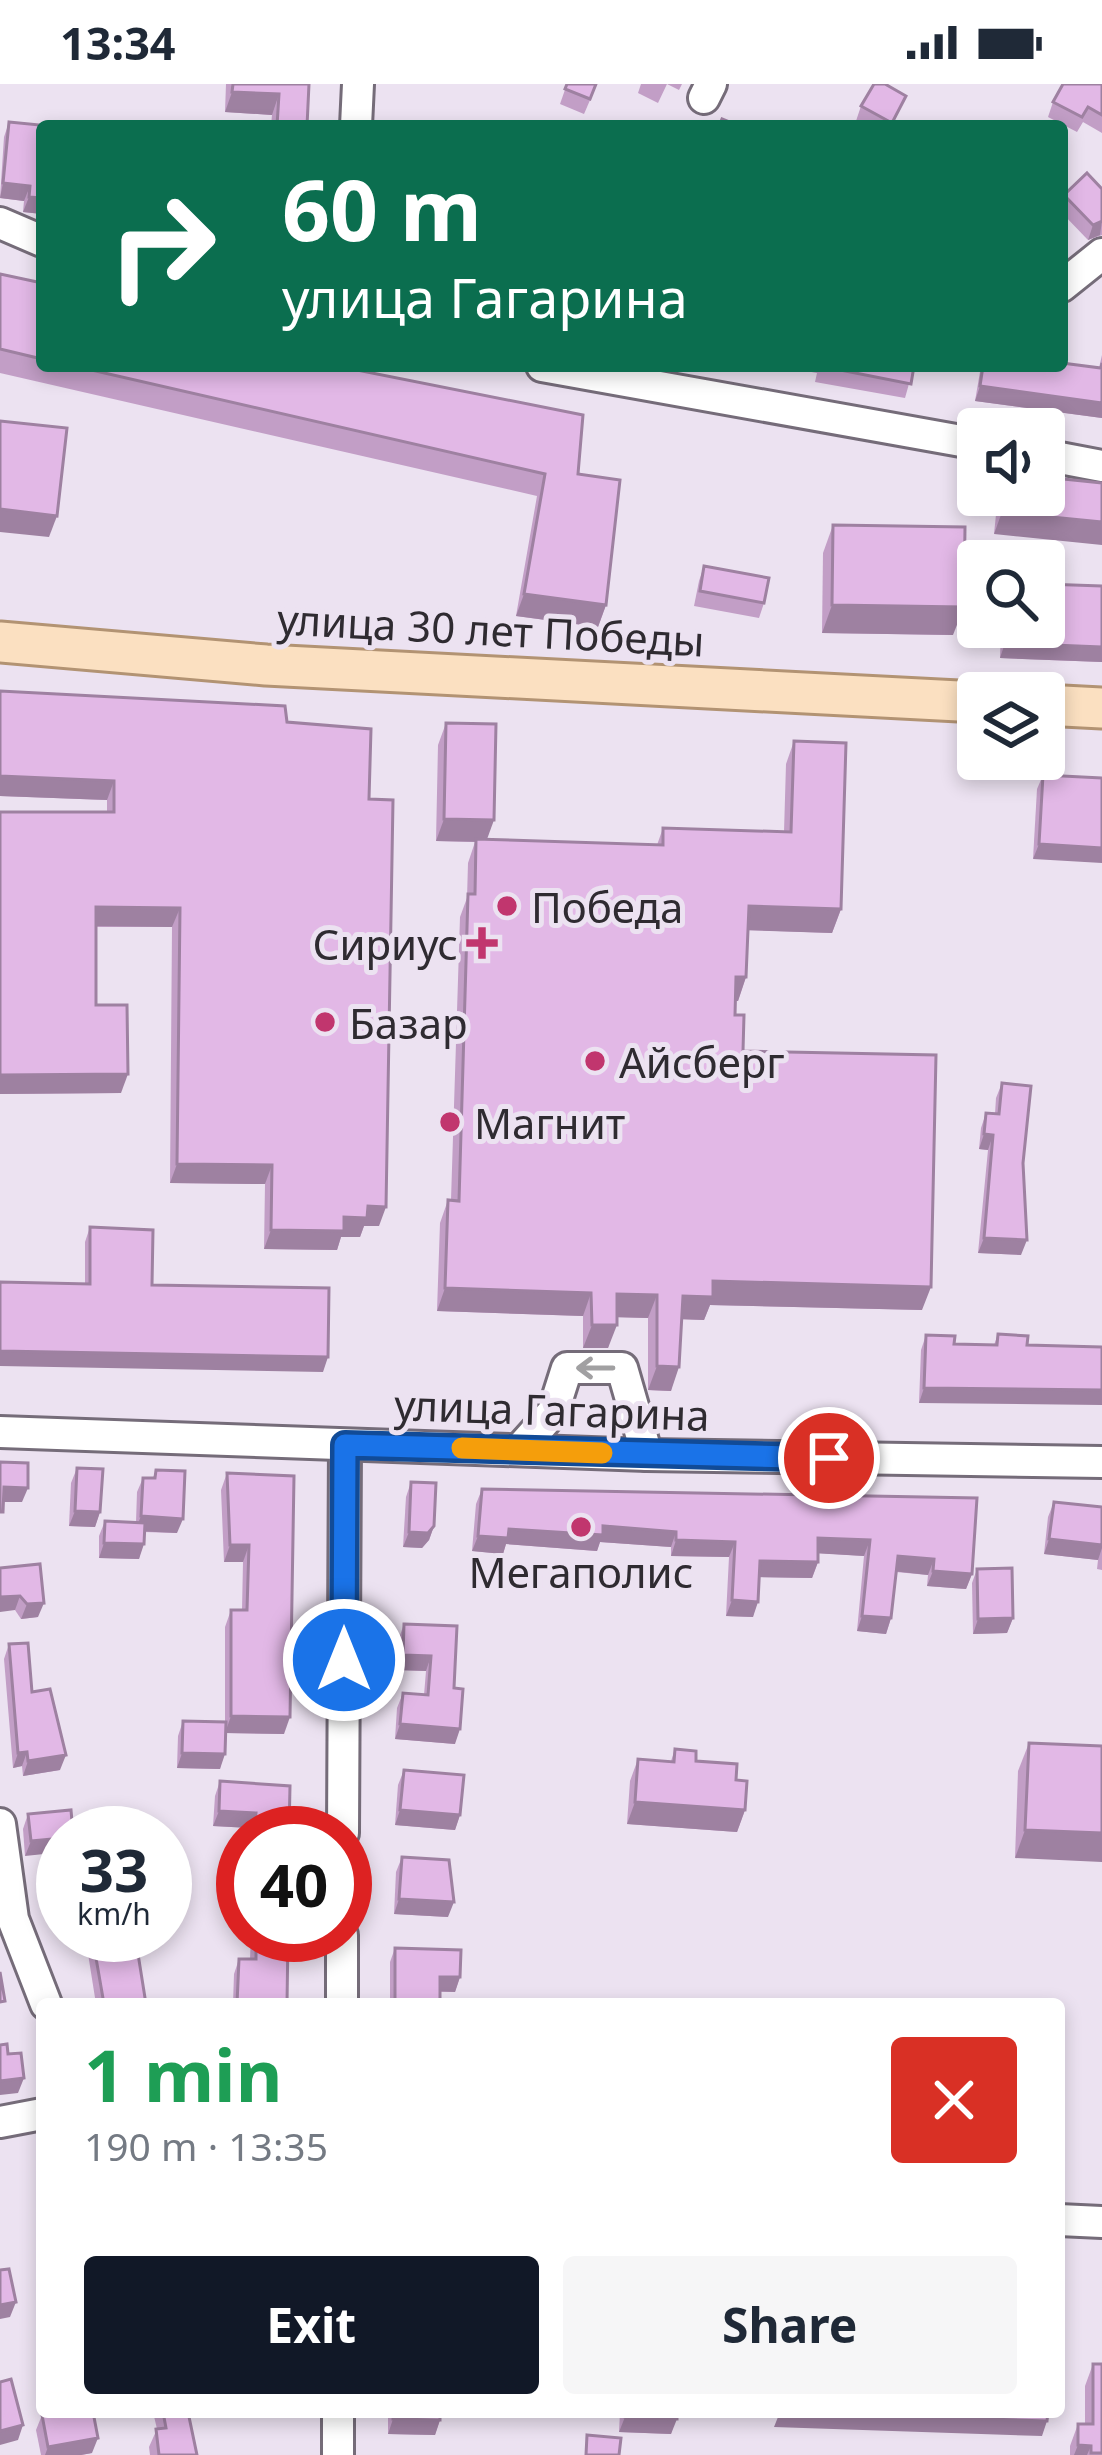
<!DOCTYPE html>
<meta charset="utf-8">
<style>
body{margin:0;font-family:"Noto Sans",sans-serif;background:#f6f6f7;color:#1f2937;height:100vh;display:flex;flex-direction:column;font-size:45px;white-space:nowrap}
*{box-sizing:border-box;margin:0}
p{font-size:39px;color:#747a83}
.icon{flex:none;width:66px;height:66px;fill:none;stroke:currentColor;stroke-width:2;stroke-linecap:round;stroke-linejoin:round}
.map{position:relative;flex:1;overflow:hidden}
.sheet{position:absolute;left:36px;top:1914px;width:1029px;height:420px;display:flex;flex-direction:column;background:#fff;border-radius:12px;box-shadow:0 6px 18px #0003}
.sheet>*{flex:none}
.guide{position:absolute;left:36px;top:36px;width:1032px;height:252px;border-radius:12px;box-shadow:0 6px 18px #0003;background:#0b6e4f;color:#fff;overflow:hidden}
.controls{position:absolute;left:957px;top:324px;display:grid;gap:24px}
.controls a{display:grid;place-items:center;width:108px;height:108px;border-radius:12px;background:#fff;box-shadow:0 6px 18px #0003;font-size:60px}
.speed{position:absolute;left:36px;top:1722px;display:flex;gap:24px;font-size:60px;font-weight:700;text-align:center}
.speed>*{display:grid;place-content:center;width:156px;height:156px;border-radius:50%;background:#fff;box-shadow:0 6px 18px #0003;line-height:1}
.speed small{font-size:30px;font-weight:400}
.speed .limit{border:18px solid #d22;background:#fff;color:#111}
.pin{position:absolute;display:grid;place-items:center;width:102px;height:102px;color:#fff;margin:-51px;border:6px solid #fff;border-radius:50%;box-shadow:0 3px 12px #0007}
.me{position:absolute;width:132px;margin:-66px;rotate:0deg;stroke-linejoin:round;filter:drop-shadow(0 0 9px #0008)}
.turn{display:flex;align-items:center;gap:42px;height:252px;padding:0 48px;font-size:54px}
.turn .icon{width:156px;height:156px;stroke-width:2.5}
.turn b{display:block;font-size:84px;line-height:102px}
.round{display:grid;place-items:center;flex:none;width:126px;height:126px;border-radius:12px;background:#f6f6f7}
.overview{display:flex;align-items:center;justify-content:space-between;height:204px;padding:0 48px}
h1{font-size:72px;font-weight:700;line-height:90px;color:#1e9e55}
.cta{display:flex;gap:24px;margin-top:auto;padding:24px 48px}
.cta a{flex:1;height:138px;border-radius:12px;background:#111827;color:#fff;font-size:48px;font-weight:700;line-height:138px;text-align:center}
.cta a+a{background:#f6f6f7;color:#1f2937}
.status{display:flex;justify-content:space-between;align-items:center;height:84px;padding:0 60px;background:#fff;direction:ltr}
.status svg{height:33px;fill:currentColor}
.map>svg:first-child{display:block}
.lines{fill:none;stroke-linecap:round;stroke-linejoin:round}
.minor-casing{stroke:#756c79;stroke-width:36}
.major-casing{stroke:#b29373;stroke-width:45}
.minor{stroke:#fff;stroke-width:30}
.major{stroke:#fbe0c1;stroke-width:39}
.wall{fill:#c29ec6}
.shaded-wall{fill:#9e81a1}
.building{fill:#e2b8e6;stroke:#9e81a1;stroke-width:3}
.oneway{stroke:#a1a0a2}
.route-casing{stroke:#114b97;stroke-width:30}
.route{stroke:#1a73e8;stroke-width:21}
.slow{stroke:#f59e0b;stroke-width:21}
.poi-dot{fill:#c1366e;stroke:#ece2f1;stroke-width:4.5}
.labels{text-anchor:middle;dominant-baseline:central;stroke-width:10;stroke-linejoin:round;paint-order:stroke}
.street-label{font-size:42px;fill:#2f2b31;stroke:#ece2f1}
.poi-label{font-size:42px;fill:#2f2b31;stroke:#ece2f1;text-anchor:start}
</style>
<div class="status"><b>13:34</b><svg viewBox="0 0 49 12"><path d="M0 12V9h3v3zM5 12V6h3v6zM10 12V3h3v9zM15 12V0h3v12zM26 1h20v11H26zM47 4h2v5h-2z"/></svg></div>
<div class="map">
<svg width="1102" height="2371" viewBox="0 0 1102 2371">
<rect width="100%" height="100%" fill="#ece2f1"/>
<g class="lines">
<g class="minor-casing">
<g id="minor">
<polyline points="704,14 711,0"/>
<polyline points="356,42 358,0"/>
<polyline points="0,139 42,157"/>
<polyline points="1062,202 1102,170"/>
<polyline points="542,282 978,360"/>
<polyline points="1044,371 1102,382"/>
<polyline points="0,1348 647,1371 1102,1378"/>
<polyline points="519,1366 553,1328 567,1284 622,1284 647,1371"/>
<polyline points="0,1740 13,1835 46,1920"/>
<polyline points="343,1749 345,1361"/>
<polyline points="342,1920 342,1851"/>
<polyline points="0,2038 42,2030"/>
<polyline points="1059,2136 1102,2138"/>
<polyline points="338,2371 338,2328"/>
</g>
</g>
<g class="major-casing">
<g id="major">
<polyline points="0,558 266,581 978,618"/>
<polyline points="1044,621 1102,624"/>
</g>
</g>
<use href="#minor" class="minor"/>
<use href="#major" class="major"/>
</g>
<g class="wall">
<polygon points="226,0 309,0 307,42 271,42 272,31 225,28"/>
<polygon points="567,0 597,0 584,30 560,20"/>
<polygon points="641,0 682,0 679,6 667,0 658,19 638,9"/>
<polygon points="1102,0 1102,49 1083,38 1077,48 1048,33 1053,18"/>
<polygon points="906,12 892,42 865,42 856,37 861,22"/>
<polygon points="9,38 42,130 23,128 24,117 0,114 4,53"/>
<polygon points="1102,105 1102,151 1088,156 1062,129 1062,117 1064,111"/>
<polygon points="0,190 42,199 42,282 337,282 578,390 606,521 598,543 516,532 537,412 0,289"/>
<polygon points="1102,271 1102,334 975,317 981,282 1099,284"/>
<polygon points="777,282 914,282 905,314 815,298 817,289"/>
<polygon points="998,411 1044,411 994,450"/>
<polygon points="833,441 953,551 822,549 823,469"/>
<polygon points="704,482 764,519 759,534 694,522 699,497"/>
<polygon points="1102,502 1102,578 1000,574 1001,543 1044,543"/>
<polygon points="287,638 369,715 379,1142 364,1142 360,1153 341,1153 337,1166 264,1165 265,1100 170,1099 172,843 96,843 96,921 121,1009 0,1010 107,728 107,716 0,712"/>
<polygon points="446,639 487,756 657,761 663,744 784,748 786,680 794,657 841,825 832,849 748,846 746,893 738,917 735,917 735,931 743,967 922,1226 710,1221 704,1236 682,1235 671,1307 648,1306 648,1234 617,1233 608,1264 583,1264 583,1232 437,1227 440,1139 448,1116 451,1116 460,833 467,814 468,779 475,758 436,757 438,661"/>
<polygon points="1043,691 1102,694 1033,775 1037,705"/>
<polygon points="1002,999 1023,1079 1021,1171 978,1169 988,1066 979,1065 981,1044 986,1029 995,1030 996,1014"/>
<polygon points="90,1143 152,1201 323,1288 85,1200 85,1158"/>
<polygon points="998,1250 1028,1252 919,1319 921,1266 926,1251 954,1260 994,1261"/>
<polygon points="77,1384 100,1428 95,1443 69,1442 71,1399"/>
<polygon points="156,1386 177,1449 144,1448 139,1475 99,1474 99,1452 105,1437 136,1438 137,1408 143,1394 153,1394"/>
<polygon points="227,1389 294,1392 284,1650 226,1649 220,1685 177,1684 178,1652 183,1637 225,1638 225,1543 231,1526 242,1526 243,1478 224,1478 221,1406"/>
<polygon points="411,1398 434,1442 429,1456 422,1464 403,1463 406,1413"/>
<polygon points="482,1405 977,1414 972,1490 966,1505 927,1502 928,1491 896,1488 891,1534 886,1550 857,1547 864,1472 818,1469 818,1478 812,1494 759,1493 753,1533 726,1532 729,1473 671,1472 671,1463 600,1458 597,1467 506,1460 503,1470 472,1467 476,1420"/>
<polygon points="1054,1418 1102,1423 1102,1486 1097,1485 1098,1476 1044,1470 1048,1433"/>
<polygon points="0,1484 38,1533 21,1535 15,1526"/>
<polygon points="977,1485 1013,1534 1007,1549 973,1550 972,1499"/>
<polygon points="404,1540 454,1604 455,1660 395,1655 397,1624 403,1609 424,1611 426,1587 397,1586 399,1554"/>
<polygon points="9,1560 32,1608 60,1686 23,1692 22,1682 13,1684 4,1575"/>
<polygon points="1029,1659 1102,1662 1015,1774 1018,1687"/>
<polygon points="675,1665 736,1696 745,1726 737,1748 627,1740 630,1697 638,1675 671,1677"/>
<polygon points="404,1686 460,1731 455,1746 395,1741 398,1701"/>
<polygon points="220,1697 289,1749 250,1749 250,1744 213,1742 215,1712"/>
<polygon points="71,1726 25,1772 23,1745 28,1730"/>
<polygon points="402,1773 448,1833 394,1830 396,1788"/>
<polygon points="243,1774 243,1823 239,1823 239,1785"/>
<polygon points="85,1851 137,1851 135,1851 146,1920 96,1920"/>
<polygon points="251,1851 288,1851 287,1920 233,1920 234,1890 239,1875 250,1875"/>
<polygon points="395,1864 460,1893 455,1908 440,1908 440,1920 390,1920 390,1878"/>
<polygon points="1093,2280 1102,2371 1070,2371 1070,2362 1078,2340 1085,2340 1085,2302"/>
<polygon points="153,2328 188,2328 197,2371 150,2371 149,2363 157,2345"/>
<polygon points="388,2328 440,2328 440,2336 435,2351 388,2350"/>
<polygon points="620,2328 677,2328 671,2350 619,2348"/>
<polygon points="42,2331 92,2369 81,2371 41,2371 36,2346"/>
</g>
<g class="shaded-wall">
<polygon points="232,8 279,10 272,31 225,28"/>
<polygon points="3,99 30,102 24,117 0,114"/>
<polygon points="29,113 42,114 42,130 23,128"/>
<polygon points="1102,137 1100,151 1088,156 1093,141"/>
<polygon points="980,302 1102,319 1102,334 975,317"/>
<polygon points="0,425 57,432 49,453 0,448"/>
<polygon points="1002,428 1102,438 1102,461 994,450"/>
<polygon points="524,510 606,521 598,543 516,532"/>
<polygon points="832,521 964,523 953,551 822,549"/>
<polygon points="1005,559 1102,563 1102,578 1000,574"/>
<polygon points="0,692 114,697 107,716 0,712"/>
<polygon points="444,735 494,736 486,758 436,757"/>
<polygon points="1039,760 1102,764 1102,779 1033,775"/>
<polygon points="749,822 841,825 832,849 740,846"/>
<polygon points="96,823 180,824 172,843 89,842"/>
<polygon points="736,893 746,893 738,917 728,917"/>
<polygon points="128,990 121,1009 0,1010 0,991"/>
<polygon points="984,1050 993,1051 988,1066 979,1065"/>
<polygon points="177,1080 272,1081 265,1100 170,1099"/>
<polygon points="368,1122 386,1123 379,1142 364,1142 360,1153 341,1153 337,1166 264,1165 271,1146 344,1133"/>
<polygon points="984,1154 1027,1156 1021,1171 978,1169"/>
<polygon points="713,1197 931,1203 922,1226 710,1221 704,1236 674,1235 683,1212"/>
<polygon points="445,1204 591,1209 583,1232 437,1227"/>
<polygon points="617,1210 657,1211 648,1234 608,1233"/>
<polygon points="592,1241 617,1241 608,1264 583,1264"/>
<polygon points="0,1267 328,1273 323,1288 0,1282"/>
<polygon points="657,1282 679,1283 671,1307 648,1306"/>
<polygon points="924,1304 1102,1306 1102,1321 919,1319"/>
<polygon points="4,1403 28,1404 22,1418 0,1418"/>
<polygon points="75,1427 100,1428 95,1443 69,1442"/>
<polygon points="141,1432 183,1435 177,1449 135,1447"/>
<polygon points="434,1442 429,1456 422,1464 403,1463 409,1448"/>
<polygon points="603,1442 676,1448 671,1463 600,1458 597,1467 506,1460 503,1470 472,1467 478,1452 509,1445"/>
<polygon points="818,1454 870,1456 864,1472 812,1469"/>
<polygon points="1049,1455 1102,1461 1102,1464 1098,1476 1044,1470"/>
<polygon points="676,1456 735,1458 729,1473 671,1472"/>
<polygon points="104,1459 144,1460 139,1475 99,1474"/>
<polygon points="230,1461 249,1461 243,1478 224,1478"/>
<polygon points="898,1472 934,1475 928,1491 892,1487"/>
<polygon points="760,1477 818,1478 812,1494 754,1493"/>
<polygon points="933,1487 972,1490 966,1505 927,1502"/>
<polygon points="20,1512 15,1526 0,1528 0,1513"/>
<polygon points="732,1516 758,1518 753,1533 726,1532"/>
<polygon points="44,1519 38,1533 21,1535 27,1520"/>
<polygon points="862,1532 891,1534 886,1550 857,1547"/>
<polygon points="1013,1534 1007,1549 973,1550 978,1535"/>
<polygon points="403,1571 431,1572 426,1587 397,1586"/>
<polygon points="231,1632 290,1633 284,1650 225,1649"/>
<polygon points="400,1640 460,1645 455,1660 395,1655"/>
<polygon points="27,1668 22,1682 13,1684 18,1669"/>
<polygon points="182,1669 225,1670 220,1685 177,1684"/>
<polygon points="66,1671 60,1686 23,1692 28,1677"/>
<polygon points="635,1718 745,1726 737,1748 627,1740"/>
<polygon points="400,1726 460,1731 455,1746 395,1741"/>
<polygon points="219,1727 256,1729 250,1744 213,1742"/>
<polygon points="1025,1746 1102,1749 1102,1778 1015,1774"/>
<polygon points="63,1754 63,1768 25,1772 31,1757"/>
<polygon points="399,1815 454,1818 448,1833 394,1830"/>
<polygon points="440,1893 460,1893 455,1908 435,1907"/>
<polygon points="24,1994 18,2009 0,2011 0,1997"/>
<polygon points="16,2218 10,2233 0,2235 0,2221"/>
<polygon points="780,2328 1047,2337 1042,2352 774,2343"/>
<polygon points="625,2333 677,2335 671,2350 619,2348"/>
<polygon points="393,2335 440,2336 435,2351 388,2350"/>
<polygon points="23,2341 18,2356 0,2361 0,2347"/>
<polygon points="98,2354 92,2369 81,2371 45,2371 48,2363"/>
<polygon points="1078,2361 1091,2362 1087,2371 1074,2371"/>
</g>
<g class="building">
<polygon points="233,0 309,0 307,42 277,42 279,10 232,8"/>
<polygon points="567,0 596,0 590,15 565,5"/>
<polygon points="874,0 885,0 906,12 892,39 861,22"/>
<polygon points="1063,0 1102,0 1102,31 1088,23 1082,33 1053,18"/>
<polygon points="722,35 739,42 719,42"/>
<polygon points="9,38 40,41 39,52 42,52 42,114 29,113 30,102 3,99"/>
<polygon points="1087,89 1102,105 1102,137 1093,141 1064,111"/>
<polygon points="0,190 42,199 42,275 0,265"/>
<polygon points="1062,279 1101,284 1102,279 1102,319 980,302 983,282 1062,282"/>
<polygon points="74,282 337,282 583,331 578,390 620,396 606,521 524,510 545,390"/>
<polygon points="820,282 914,282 911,300"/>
<polygon points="0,337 67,344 57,432 0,425"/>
<polygon points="1044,393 1102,399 1102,438 1002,428 1004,411 1044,411"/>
<polygon points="833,441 965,443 964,523 832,521"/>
<polygon points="704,482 769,494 764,519 700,507"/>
<polygon points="1044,500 1102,502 1102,563 1005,559 1006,543 1044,543"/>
<polygon points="0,607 285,622 287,638 371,645 369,715 393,716 386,1123 368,1122 367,1134 344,1133 344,1147 271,1146 272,1081 177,1080 180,824 96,823 96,921 127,921 128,990 0,991 0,728 114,728 114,697 0,692"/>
<polygon points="446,639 496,640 494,736 444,735"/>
<polygon points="794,657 846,659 841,825 749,822 746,893 736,893 735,931 744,931 743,967 936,971 931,1203 713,1197 713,1213 683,1212 679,1283 657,1282 657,1211 617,1210 617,1241 592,1241 591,1209 445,1204 448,1116 459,1117 468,810 475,810 476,755 663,761 663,744 791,748"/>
<polygon points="1043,691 1102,694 1102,764 1039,760"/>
<polygon points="1002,999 1031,1002 1023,1079 1027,1156 984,1154 993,1051 984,1050 986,1029 999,1030"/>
<polygon points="90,1143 153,1146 152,1201 329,1204 328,1273 0,1267 0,1198 90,1200"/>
<polygon points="998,1250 1028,1252 1027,1261 1102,1263 1102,1306 924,1304 926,1251 955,1252 954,1260 997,1261"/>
<polygon points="0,1378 28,1379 28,1404 4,1403 3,1428 0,1428"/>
<polygon points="77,1384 103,1385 100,1428 75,1427"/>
<polygon points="156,1386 185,1387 183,1435 141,1432 143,1394 155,1394"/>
<polygon points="227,1389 294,1392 290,1633 231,1632 231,1526 247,1526 249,1461 230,1461"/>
<polygon points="411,1398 436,1399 434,1442 428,1449 409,1448"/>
<polygon points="482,1405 977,1414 972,1490 933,1487 934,1475 898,1472 891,1534 862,1532 870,1456 818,1454 818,1478 760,1477 758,1518 732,1516 735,1458 676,1456 676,1448 603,1442 603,1451 509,1445 508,1454 478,1452"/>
<polygon points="1054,1418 1102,1423 1102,1461 1049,1455"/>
<polygon points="105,1437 145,1439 144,1460 104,1459"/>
<polygon points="40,1480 44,1519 27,1520 20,1512 0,1513 0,1484"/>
<polygon points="1012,1484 1013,1534 978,1535 977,1485"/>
<polygon points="404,1540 457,1542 454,1604 463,1605 460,1645 400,1640 403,1609 428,1611 431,1572 403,1571"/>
<polygon points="28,1559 32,1608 50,1605 66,1671 28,1677 27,1668 18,1669 9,1560"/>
<polygon points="183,1637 226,1638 225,1670 182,1669"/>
<polygon points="1029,1659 1102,1662 1102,1749 1025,1746"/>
<polygon points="675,1665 696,1667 696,1677 737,1680 736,1696 747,1697 745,1726 635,1718 638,1675 674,1678"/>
<polygon points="404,1686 464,1691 460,1731 400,1726"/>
<polygon points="220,1697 290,1702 289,1749 254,1749 256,1729 219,1727"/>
<polygon points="71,1726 73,1749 63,1749 63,1754 31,1757 28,1730"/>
<polygon points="402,1773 449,1776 454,1818 399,1815"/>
<polygon points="92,1851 135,1851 146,1920 104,1920"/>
<polygon points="256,1851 288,1851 287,1920 237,1920 239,1875 256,1875"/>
<polygon points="395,1864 461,1866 460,1893 440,1893 440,1920 395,1920"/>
<polygon points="0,1888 5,1917 0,1918"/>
<polygon points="7,1960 8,1970 21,1969 24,1994 0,1997 0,1961"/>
<polygon points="1059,2018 1062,2018 1060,2073 1059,2072"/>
<polygon points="9,2185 16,2218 0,2221 0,2186"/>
<polygon points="1093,2280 1102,2280 1102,2369 1091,2369 1091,2362 1078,2361 1078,2340 1093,2340"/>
<polygon points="11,2295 23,2341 0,2347 0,2298"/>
<polygon points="57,2328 93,2328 98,2354 48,2363 42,2331"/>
<polygon points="163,2328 188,2328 197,2371 159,2371 156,2345 166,2344"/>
<polygon points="393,2328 440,2328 440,2336 393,2335"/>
<polygon points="625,2328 677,2328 677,2335 625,2333"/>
<polygon points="780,2328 1048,2328 1047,2337"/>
<polygon points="587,2351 621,2354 619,2371 586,2371"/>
</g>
<defs><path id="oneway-shaft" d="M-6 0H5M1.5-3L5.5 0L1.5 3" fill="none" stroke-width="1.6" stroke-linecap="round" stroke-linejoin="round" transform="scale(3)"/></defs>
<use class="oneway" href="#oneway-shaft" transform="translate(595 1284) rotate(-180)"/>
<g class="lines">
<g class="route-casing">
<polyline id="route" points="344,1576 345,1361 829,1374"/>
</g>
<use href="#route" class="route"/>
<polyline class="slow" points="462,1364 602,1369"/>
</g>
<g class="poi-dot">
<circle cx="507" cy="822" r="12"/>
<path d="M476 841h12v12h12v12h-12v12h-12v-12h-12v-12h12z"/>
<circle cx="325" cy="938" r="12"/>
<circle cx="595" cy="977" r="12"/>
<circle cx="450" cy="1038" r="12"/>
<circle cx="581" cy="1443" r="12"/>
</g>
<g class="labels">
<g class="street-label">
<text transform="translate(491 545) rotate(3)">улица 30 лет Победы</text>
<text transform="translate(552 1325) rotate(2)">улица Гагарина</text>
</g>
<g class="poi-label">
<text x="531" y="822">Победа</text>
<text x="458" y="859" text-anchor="end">Сириус</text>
<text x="349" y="938">Базар</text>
<text x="619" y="977">Айсберг</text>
<text x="474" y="1038">Магнит</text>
<text x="581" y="1487" text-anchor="middle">Мегаполис</text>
</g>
</g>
</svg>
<div class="controls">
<a><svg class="icon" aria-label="sound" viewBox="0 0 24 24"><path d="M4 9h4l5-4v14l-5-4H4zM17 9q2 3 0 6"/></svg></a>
<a><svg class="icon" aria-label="search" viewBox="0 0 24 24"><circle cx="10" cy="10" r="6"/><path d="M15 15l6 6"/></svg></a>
<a><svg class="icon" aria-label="layers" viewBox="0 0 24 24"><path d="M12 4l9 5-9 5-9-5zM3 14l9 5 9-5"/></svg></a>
</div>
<div class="speed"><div>33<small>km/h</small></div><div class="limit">40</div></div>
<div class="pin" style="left:829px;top:1374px;background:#d93025"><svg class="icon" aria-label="arrive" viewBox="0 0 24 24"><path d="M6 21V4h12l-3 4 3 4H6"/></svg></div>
<svg class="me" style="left:344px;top:1576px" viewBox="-20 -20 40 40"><circle r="17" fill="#1a73e8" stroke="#fff" stroke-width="3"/><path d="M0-11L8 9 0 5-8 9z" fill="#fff"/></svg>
<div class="guide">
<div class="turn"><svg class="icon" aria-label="right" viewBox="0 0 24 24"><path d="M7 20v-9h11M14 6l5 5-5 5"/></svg><div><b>60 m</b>улица Гагарина</div></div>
</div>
<section class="sheet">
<div class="overview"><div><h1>1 min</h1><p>190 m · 13:35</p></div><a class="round" style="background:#d93025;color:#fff"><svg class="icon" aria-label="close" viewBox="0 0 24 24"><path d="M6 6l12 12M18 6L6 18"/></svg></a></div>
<div class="cta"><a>Exit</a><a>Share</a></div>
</section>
</div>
